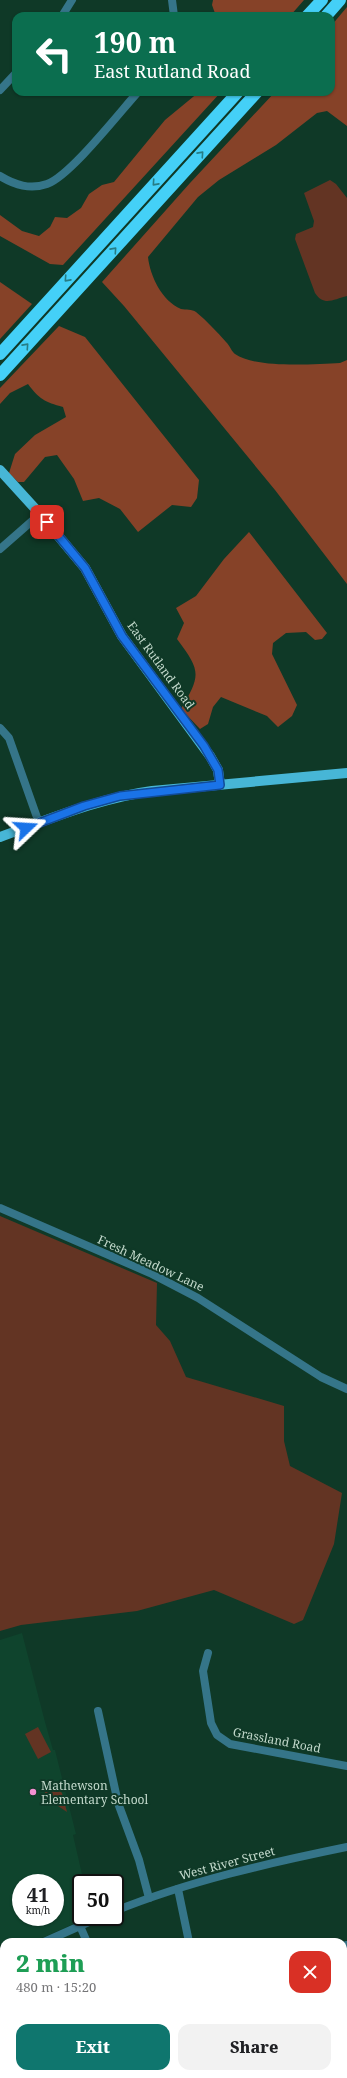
<!DOCTYPE html>
<meta charset="utf-8">
<style>
body{margin:0;font-family:"Noto Serif",serif;background:#f2f2f2;color:#202124;height:100vh;display:flex;flex-direction:column;font-size:15px;white-space:nowrap}
*{box-sizing:border-box;margin:0}
p{font-size:13px;color:#757577}
.icon{flex:none;width:22px;height:22px;fill:none;stroke:currentColor;stroke-width:2;stroke-linecap:round;stroke-linejoin:round}
.map{position:relative;flex:1;overflow:hidden}
.details{position:absolute;left:0px;top:1938px;width:347px;height:140px;display:flex;flex-direction:column;background:#fff;border-radius:12px 12px 0 0;box-shadow:0 1px 3px #0004}
.details>*{flex:none}
.banner{position:absolute;left:12px;top:12px;width:323px;height:84px;border-radius:12px;box-shadow:0 1px 3px #0004;background:#0b6e4f;color:#fff;overflow:hidden}
.speed{position:absolute;left:12px;top:1874px;display:flex;gap:8px;font-size:20px;font-weight:700;text-align:center}
.speed>*{display:grid;place-content:center;width:52px;height:52px;border-radius:50%;background:#fff;box-shadow:0 1px 3px #0004;line-height:1}
.speed small{font-size:10px;font-weight:400}
.speed .limit{border:2px solid #111;border-radius:6px;background:#fff;color:#111}
.pin{position:absolute;display:grid;place-items:center;width:34px;height:34px;color:#fff;margin:-17px;border-radius:8px;box-shadow:0 2px 6px #0006}
.me{position:absolute;width:44px;margin:-22px;rotate:70deg;stroke-linejoin:round;filter:drop-shadow(0 0 3px #0008)}
.turn{display:flex;align-items:center;gap:14px;height:84px;padding:0 16px;font-size:18px}
.turn .icon{width:52px;height:52px;stroke-width:2.5}
.turn b{display:block;font-size:28px;line-height:34px}
.round{display:grid;place-items:center;flex:none;width:42px;height:42px;border-radius:12px;background:#f2f2f2}
.headline{display:flex;align-items:center;justify-content:space-between;height:68px;padding:0 16px}
h1{font-size:24px;font-weight:800;line-height:30px;color:#1e9e55}
.action{display:flex;gap:8px;margin-top:auto;padding:8px 16px}
.action a{flex:1;height:46px;border-radius:12px;background:#0f766e;color:#fff;font-size:16px;font-weight:800;line-height:46px;text-align:center}
.action a+a{background:#f2f2f2;color:#202124}
.map>svg:first-child{display:block}
.built{fill:#0f442d;fill-rule:evenodd}
.green{fill:#633423}
.forest{fill:#864228}
.lines{fill:none;stroke-linecap:round;stroke-linejoin:round}
.minor{stroke:#357589;stroke-width:8}
.major{stroke:#47b6d6;stroke-width:10}
.highway{stroke:#44d0f7;stroke-width:12}
.oneway{stroke:#277d85}
.route-casing{stroke:#114b97;stroke-width:10}
.route{stroke:#1a73e8;stroke-width:7}
.poi-dot{fill:#f591d3;stroke:#0f3927;stroke-width:1.5}
.labels{text-anchor:middle;dominant-baseline:central;stroke-width:4;stroke-linejoin:round;paint-order:stroke}
.street-label{font-size:12px;fill:#c3d9cc;stroke:#0f3927}
.poi-label{font-size:12px;fill:#c3d9cc;stroke:#0f3927;text-anchor:start}
</style>
<div class="map">
<svg width="347" height="2078" viewBox="0 0 347 2078">
<rect width="100%" height="100%" fill="#0f3927"/>
<path class="built" d="M22 1633 45 1722 53 1750H55L76 1834 73 1835 84 1883H81V1917H89L33 1942H4V1955L0 1940V1640ZM21 1883H55V1917H21Z"/>
<g class="green">
<path d="M330 180 336 184 347 198V296C334 299 324 307 315 293L295 239 296 234 313 227 314 221 304 193Z"/>
<polygon points="0,1216 157,1283 156,1325 170,1341 186,1377 284,1406 284,1441 290,1466 342,1493 334,1544 303,1620 294,1624 214,1590 137,1611 21,1625 0,1631"/>
<polygon points="38,1727 51,1752 38,1759 25,1734"/>
<polygon points="49,1780 62,1793 67,1812 49,1800 41,1785"/>
</g>
<g class="forest">
<polygon points="213,0 304,0 290,16 216,16 212,5"/>
<path d="M347 7V126L327 111 317 113 276 145 219 180 198 197 148 257C150 276 162 301 181 309 186 310 192 309 196 312 207 321 217 332 226 342 230 346 232 352 235 354 256 369 315 364 340 363L347 360V584L275 490 124 306 102 282 190 183 275 92H331V26Z"/>
<polygon points="199,92 221,92 63,265 50,264 0,236 0,215 22,231 39,236 50,227 55,217 67,218 81,208 89,194 102,185 114,182 165,120"/>
<polygon points="0,282 32,304 0,339"/>
<path d="M59 326 85 337 199 480 197 498 191 507 172 505 138 532 120 509 99 498 83 501 74 479 57 455 45 457 24 482H18L9 473 15 454 35 435 66 417 63 407C45 402 39 399 28 384L10 393 0 404V388Z"/>
<path d="M249 532 327 633 322 639 315 640 306 632 286 633 273 643 272 654 297 705 292 716 278 727 267 716 221 697 213 707 208 724 200 729 181 709C201 675 201 671 177 639L184 623 176 608 196 596 224 559Z"/>
</g>
<g class="lines">
<g class="minor">
<polyline points="172,0 174,16"/>
<polyline points="62,16 72,0"/>
<polyline points="0,90 16,73"/>
<path d="M0 176C15 185 30 190 47 184 70 176 119 113 138 92"/>
<polyline points="0,549 40,514"/>
<polyline points="0,728 9,738 39,823"/>
<polyline points="0,1208 150,1273 198,1298 321,1377 347,1389"/>
<polyline points="208,1653 203,1671 211,1723 217,1735 230,1744 347,1766"/>
<polyline points="98,1711 118,1803 139,1860 149,1898"/>
<polyline points="178,1889 189,1942"/>
<path d="M115 1911C189 1881 269 1863 347 1847"/>
<polyline points="80,1926 87,1942"/>
<polyline points="44,1942 100,1917"/>
<polyline points="343,1946 347,1945"/>
<polyline points="0,1964 4,1962"/>
<polyline points="343,1996 347,2003"/>
<polyline points="106,2074 106,2078"/>
<polyline points="217,2074 218,2078"/>
</g>
<g class="major">
<polyline points="0,470 40,514 85,568 122,636 210,756 218,770 220,785"/>
<path d="M0 837C50 819 99 798 152 791L347 773"/>
</g>
<g class="highway">
<polyline points="307,16 322,0"/>
<polyline points="326,16 340,0"/>
<polyline points="0,354 238,92"/>
<polyline points="0,375 257,92"/>
</g>
</g>
<defs><path id="oneway-chevron" d="M-2-3.5L2.5 0L-2 3.5" fill="none" stroke-width="1.6" stroke-linecap="round" stroke-linejoin="round"/></defs>
<g class="oneway">
<use href="#oneway-chevron" transform="translate(201 154) rotate(-48)"/>
<use href="#oneway-chevron" transform="translate(155 183) rotate(132)"/>
<use href="#oneway-chevron" transform="translate(114 250) rotate(-48)"/>
<use href="#oneway-chevron" transform="translate(67 279) rotate(132)"/>
<use href="#oneway-chevron" transform="translate(26 346) rotate(-48)"/>
</g>
<g class="lines">
<g class="route-casing">
<polyline id="route" points="26,828 84,806 120,796 220,785 218,770 204,746 122,636 85,568 47,522"/>
</g>
<use href="#route" class="route"/>
</g>
<circle class="poi-dot" cx="33" cy="1792" r="4"/>
<g class="labels">
<g class="street-label">
<text transform="translate(161 665) rotate(54)">East Rutland Road</text>
<text transform="translate(151 1263) rotate(25)">Fresh Meadow Lane</text>
<text transform="translate(277 1740) rotate(11)">Grassland Road</text>
<text transform="translate(227 1863) rotate(-15)">West River Street</text>
</g>
<g class="poi-label">
<text x="41" y="1785">Mathewson<tspan x="41" dy="14">Elementary School</tspan></text>
</g>
</g>
</svg>
<div class="speed"><div>41<small>km/h</small></div><div class="limit">50</div></div>
<div class="pin" style="left:47px;top:522px;background:#d93025"><svg class="icon" aria-label="arrive" viewBox="0 0 24 24"><path d="M6 21V4h12l-3 4 3 4H6"/></svg></div>
<svg class="me" style="left:26px;top:828px" viewBox="-20 -20 40 40"><path d="M0-17L14 15 0 8-14 15z" fill="#1a73e8" stroke="#fff" stroke-width="4"/></svg>
<div class="banner">
<div class="turn"><svg class="icon" aria-label="left" viewBox="0 0 24 24"><path d="M17 20v-9H6M10 6l-5 5 5 5"/></svg><div><b>190 m</b>East Rutland Road</div></div>
</div>
<section class="details">
<div class="headline"><div><h1>2 min</h1><p>480 m · 15:20</p></div><a class="round" style="background:#d93025;color:#fff"><svg class="icon" aria-label="close" viewBox="0 0 24 24"><path d="M6 6l12 12M18 6L6 18"/></svg></a></div>
<div class="action"><a>Exit</a><a>Share</a></div>
</section>
</div>
